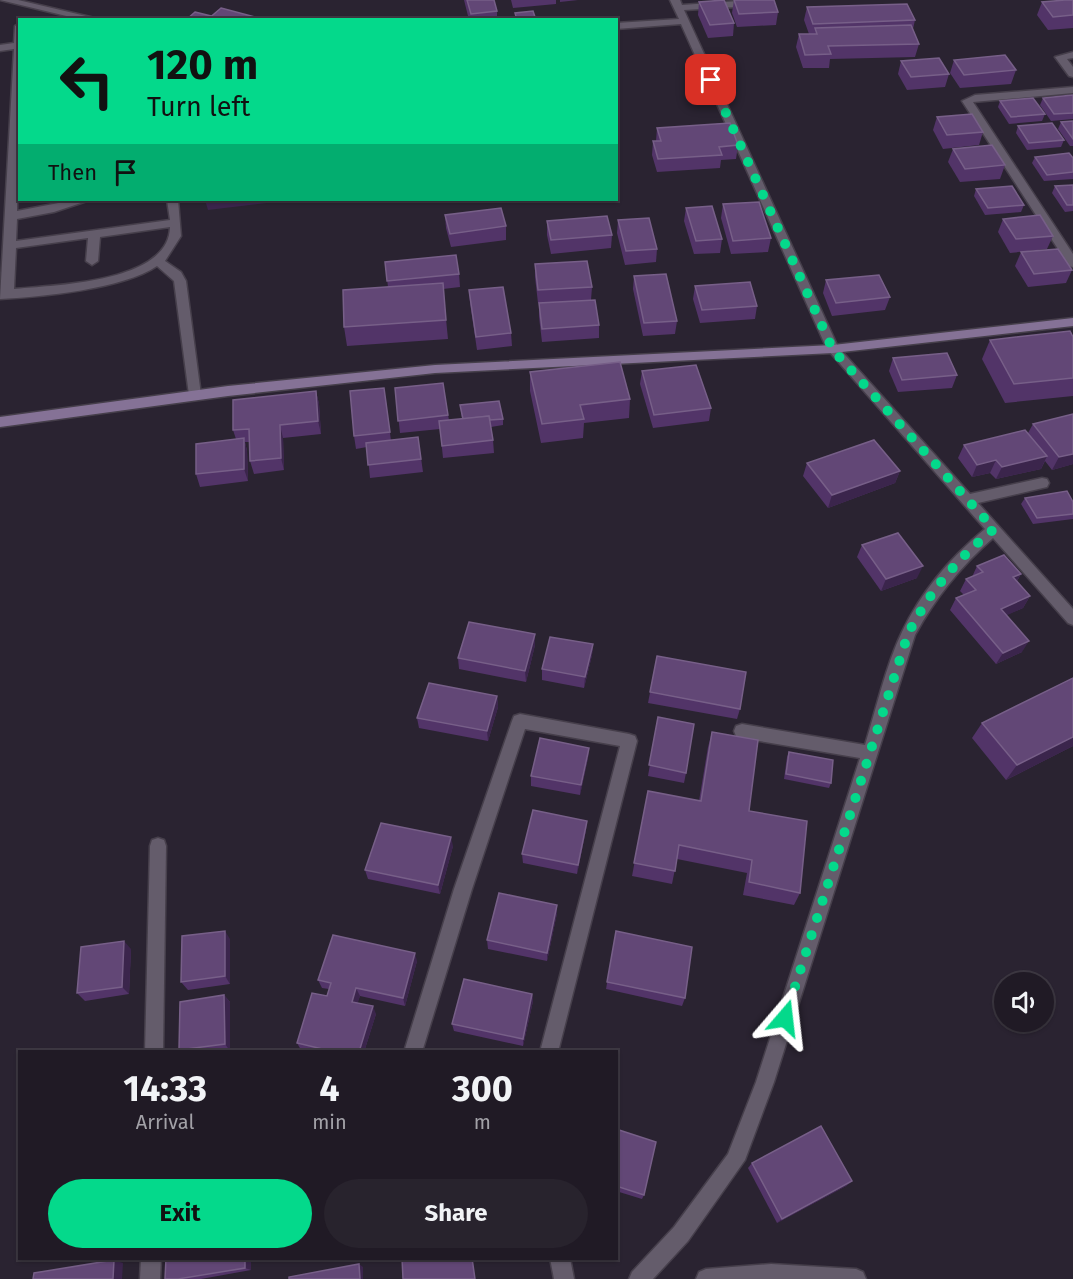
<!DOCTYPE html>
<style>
body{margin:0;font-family:"Fira Sans",sans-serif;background:#28232d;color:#f1f3f6;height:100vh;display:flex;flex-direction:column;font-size:22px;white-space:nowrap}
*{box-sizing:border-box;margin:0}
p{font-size:20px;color:#a2a1a7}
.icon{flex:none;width:33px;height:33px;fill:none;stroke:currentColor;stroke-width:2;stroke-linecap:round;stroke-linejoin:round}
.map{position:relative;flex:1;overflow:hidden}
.drawer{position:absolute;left:18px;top:1050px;width:600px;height:210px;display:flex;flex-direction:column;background:#201a25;border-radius:0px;box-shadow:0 2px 4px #0004,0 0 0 2px #3d3842}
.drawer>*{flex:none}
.banner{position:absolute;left:18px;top:18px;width:600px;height:183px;border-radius:0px;box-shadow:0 2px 4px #0004,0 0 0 2px #3d3842;background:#04d98b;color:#111;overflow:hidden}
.fabs{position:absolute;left:994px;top:972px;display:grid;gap:12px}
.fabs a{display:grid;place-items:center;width:60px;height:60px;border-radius:50%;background:#201a25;box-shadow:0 2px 4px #0004,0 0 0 2px #3d3842;font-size:30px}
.pin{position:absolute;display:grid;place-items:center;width:51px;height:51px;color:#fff;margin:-26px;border-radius:12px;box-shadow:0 3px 9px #0006}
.me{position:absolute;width:66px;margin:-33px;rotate:17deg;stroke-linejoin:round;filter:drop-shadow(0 0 4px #0008)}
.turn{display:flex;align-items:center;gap:21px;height:126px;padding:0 30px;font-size:27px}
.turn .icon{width:78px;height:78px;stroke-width:2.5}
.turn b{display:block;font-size:42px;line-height:51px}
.then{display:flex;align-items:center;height:57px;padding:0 30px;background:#0003;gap:12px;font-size:22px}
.eta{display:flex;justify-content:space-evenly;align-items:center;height:102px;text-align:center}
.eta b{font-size:36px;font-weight:700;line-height:42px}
.action{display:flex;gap:12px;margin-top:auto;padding:12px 30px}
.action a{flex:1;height:69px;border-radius:36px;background:#04d98b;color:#111;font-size:24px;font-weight:700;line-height:69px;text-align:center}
.action a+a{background:#28232d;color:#f1f3f6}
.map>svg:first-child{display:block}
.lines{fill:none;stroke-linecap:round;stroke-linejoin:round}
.lane-casing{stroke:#463f4b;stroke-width:3}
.street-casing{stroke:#463f4b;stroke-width:3}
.secondary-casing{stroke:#463f4b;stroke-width:3}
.lane{fill:#645c6b;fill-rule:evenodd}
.street{fill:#645c6b;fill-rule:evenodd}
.secondary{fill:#857296;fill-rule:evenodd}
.wall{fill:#523468}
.shaded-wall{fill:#3b254c}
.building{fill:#624776;stroke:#775f88;stroke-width:1.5}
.route{stroke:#04d98b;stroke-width:10;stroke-dasharray:0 18}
</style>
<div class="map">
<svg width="1073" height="1279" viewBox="0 0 1073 1279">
<rect width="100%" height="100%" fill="#2a2331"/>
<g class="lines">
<g class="lane-casing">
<g id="lane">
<polygon points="0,0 18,0 103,20 83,20"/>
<path d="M20 23 17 211 74 200H90L54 212 17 219 16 241 170 220 167 200H178L181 236 165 261 181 272 186 281 201 395 200 398H190L189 395 174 281 157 266C123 289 41 297 0 299L14 49 0 51V45L14 43 15 26ZM170 227C169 283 54 285 14 289L16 248 88 238 86 261 92 265 98 261 100 237Z"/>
</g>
</g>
<g class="street-casing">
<g id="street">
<path d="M670 0H680L682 5 753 0 758 3 753 6 684 10 838 347 970 494 1042 478 1047 479 1049 483 1047 487 978 503 1073 609V625L1068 623 993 538C961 566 935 598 915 635L774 1082 745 1160 688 1241 653 1279H629L632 1272 674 1227 728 1154 756 1082 860 758 742 738 736 736 734 731 736 726 742 724 865 745C876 709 886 665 902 632 921 592 951 557 985 529L827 349 681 24 616 29V23L679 19Z"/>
<polygon points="1073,52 1073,58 1067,59 1073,67 1073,77 1069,76 1055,57"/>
<polygon points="1073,87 1073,93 973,102 1073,254 1073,267 1069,266 962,101 975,95"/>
<polygon points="520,714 629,734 635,736 637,741 558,1052 540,1052 620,746 525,729 472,889 422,1052 404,1052 454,889 512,721 514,716"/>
<polygon points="158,838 164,840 166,846 163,1052 145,1052 150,846 152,840"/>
<polygon points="141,1258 161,1258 160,1279 140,1279"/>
<polygon points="550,1258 570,1258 574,1279 554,1279"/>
<polygon points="771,1264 856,1269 863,1272 866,1279 696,1279 699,1272 706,1269"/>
</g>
</g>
<g class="secondary-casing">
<polygon id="secondary" points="1073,318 1073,326 833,353 435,373 228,396 0,427 0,417 228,386 435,365 833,345"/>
</g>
<use href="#lane" class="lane"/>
<use href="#street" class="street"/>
<use href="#secondary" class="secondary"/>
</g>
<g class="wall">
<polygon points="464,0 494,0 497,11 497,20 469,20"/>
<polygon points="511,0 556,0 556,4 513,8"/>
<polygon points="560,0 578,0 560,2"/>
<polygon points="734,0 778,12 776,25 737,27 732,13"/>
<polygon points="1073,0 1073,28 1048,30 1037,15 1042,2"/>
<polygon points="699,2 734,23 733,36 708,38 698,15"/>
<polygon points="807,7 915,20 913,29 919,44 915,57 830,59 829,68 803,68 796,47 799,34 809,34 804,20"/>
<polygon points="954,60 1016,70 1011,84 960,88 950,73"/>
<polygon points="901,61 949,74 945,87 907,90 898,74"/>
<polygon points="1073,95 1073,119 1051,121 1040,105 1043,98"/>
<polygon points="1000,101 1045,114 1042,121 1009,124 998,107"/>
<polygon points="937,117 983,132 979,145 943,149 933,130"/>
<polygon points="1073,121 1073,146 1070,146 1058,129 1061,122"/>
<polygon points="1018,126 1064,140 1061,147 1027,150 1016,133"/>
<polygon points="657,128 738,145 736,159 721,160 720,168 657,172 652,155 653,141 656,141"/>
<polygon points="953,149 1005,165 1000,179 960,182 948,162"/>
<polygon points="1035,157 1073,158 1073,179 1044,181 1032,163"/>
<polygon points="1073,185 1073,211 1065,212 1052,193 1055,186"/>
<polygon points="976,189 1024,205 1021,212 985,215 974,196"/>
<polygon points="723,204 771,238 768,252 731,254 721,218"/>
<polygon points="686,208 722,239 720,253 694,254 684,221"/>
<polygon points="445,215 506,226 506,240 451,247 446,228"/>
<polygon points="1003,219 1053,236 1047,249 1010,253 998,232"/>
<polygon points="618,220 657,249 656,262 625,265 617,233"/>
<polygon points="547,221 612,235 611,248 551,254 547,235"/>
<polygon points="1021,252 1072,270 1066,283 1028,287 1015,266"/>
<polygon points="385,262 459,274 460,287 443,289 448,339 347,346 344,327 388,287"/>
<polygon points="535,264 592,287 591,300 599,325 599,338 542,342 539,317 539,303 574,301 538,303 535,277"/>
<polygon points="634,276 677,321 675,334 643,336 633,289"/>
<polygon points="826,280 890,297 885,310 832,316 823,293"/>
<polygon points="695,286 757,306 755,319 700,323 693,299"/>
<polygon points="469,290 511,333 512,346 477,350 470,303"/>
<polygon points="1073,337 1073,396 1005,403 982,359 990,340"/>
<polygon points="893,358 957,375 952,388 898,392 889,371"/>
<polygon points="642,371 711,408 709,421 653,428 640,384"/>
<polygon points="530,372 630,399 629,418 584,423 583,438 541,443 530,391"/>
<polygon points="395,388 448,415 449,420 462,419 460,405 503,419 503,425 491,427 493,440 494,453 443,458 440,429 400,433"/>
<polygon points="316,391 319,404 321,434 283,438 284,470 254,474 250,461 249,442 245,442 247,451 248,481 200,487 196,474 236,439 233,430"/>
<polygon points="386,401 391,441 418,437 423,472 370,478 367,447 356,449 354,436"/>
<polygon points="1073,414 1073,464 1052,470 1045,461 1041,469 996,479 990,473 972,477 958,458 964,445 1028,433 1033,424"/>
<polygon points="807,463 900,471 895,483 828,508 803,476"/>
<polygon points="1025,498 1073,502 1073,519 1033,524 1021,504"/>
<polygon points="862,545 917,578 881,591 857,557"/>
<polygon points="977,566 1021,574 1017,581 1030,596 1023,608 1006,615 1022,652 996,664 950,610 956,598 964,595 960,591 966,579 972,577"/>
<polygon points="535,634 535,645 526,682 459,669 458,658"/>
<polygon points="593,644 592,655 584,688 542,680 542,669"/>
<polygon points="657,656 740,709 737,719 648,703"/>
<polygon points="1073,678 1073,746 1006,780 972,738 982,723"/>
<polygon points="497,696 498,707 488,741 419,728 417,718"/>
<polygon points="658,717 686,773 684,783 648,776"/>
<polygon points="712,732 749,811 800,893 794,905 743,895 747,873 677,859 672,884 632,876 648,791 699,801 708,747"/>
<polygon points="589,748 588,758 580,795 531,786 531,776"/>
<polygon points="789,752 831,783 829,788 784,779 787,757"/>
<polygon points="587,821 586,830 577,874 523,863 522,854"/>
<polygon points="453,846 440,894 368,879 365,870"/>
<polygon points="557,913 547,961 488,949 487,940"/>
<polygon points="616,931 685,998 682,1006 606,989"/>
<polygon points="230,939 230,984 188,990 181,982"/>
<polygon points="131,949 129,994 85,1001 77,993"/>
<polygon points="417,961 405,1006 360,996 357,1003 376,1014 364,1052 309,1052 301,1050 297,1043 327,996 329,989 322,988 318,980"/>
<polygon points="532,994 533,1001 523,1046 454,1031 452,1024"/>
<polygon points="224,995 230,1002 230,1051 224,1052 180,1052 179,1050"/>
<polygon points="616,1129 644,1195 642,1199 616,1191"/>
<polygon points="752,1163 852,1181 846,1186 777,1223 748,1168"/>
<polygon points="251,1258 251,1270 201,1279 165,1279"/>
</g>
<g class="shaded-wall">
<polygon points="205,200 292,200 208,210"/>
<polygon points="316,391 319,404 321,434 318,421"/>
<polygon points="280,425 283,438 284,470 281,458"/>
<polygon points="244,438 247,451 248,481 244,469"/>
<polygon points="1073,454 1073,464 1052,470 1059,457"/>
<polygon points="1047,456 1041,469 996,479 1002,467"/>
<polygon points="996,460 990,473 972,477 977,465"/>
<polygon points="900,471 895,483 828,508 832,495"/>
<polygon points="923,566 917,578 881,591 886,579"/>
<polygon points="1021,574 1014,586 1013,577"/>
<polygon points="1030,596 1023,608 994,621 1001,609"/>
<polygon points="535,634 535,645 526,682 525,671"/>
<polygon points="1029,641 1022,652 996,664 1003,653"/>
<polygon points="593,644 592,655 584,688 585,677"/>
<polygon points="497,696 498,707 488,741 487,731"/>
<polygon points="1073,737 1073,746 1006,780 1017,765"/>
<polygon points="589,748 588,758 580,795 581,785"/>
<polygon points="587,821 586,830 577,874 578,865"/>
<polygon points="451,837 453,846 440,894 438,885"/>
<polygon points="557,905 557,913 547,961 547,953"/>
<polygon points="225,931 230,939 230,984 225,976"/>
<polygon points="124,941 131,949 129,994 122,987"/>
<polygon points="415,953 417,961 405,1006 403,998"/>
<polygon points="356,988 360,996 356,1009 352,1002"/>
<polygon points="532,994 533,1001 523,1046 523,1039"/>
<polygon points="224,995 230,1002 230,1051 225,1044"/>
<polygon points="373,1006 376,1014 364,1052 359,1052"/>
<polygon points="852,1181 846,1186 777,1223 782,1219"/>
<polygon points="245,1258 251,1258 251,1270 245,1268"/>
<polygon points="114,1260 123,1263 122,1279 113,1279"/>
<polygon points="359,1264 363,1267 363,1279 360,1279"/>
</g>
<g class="building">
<polygon points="467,0 494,0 497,11 471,14"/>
<polygon points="724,0 734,23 710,25 699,2"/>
<polygon points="734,0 774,0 778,12 739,14"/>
<polygon points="1065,0 1073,0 1073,15 1053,17 1042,2"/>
<polygon points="907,4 915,20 813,24 807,7"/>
<polygon points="221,8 266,20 207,20"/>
<polygon points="533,11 536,20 517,20 515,13"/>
<polygon points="195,12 211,16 207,20 186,20"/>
<polygon points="911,25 919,44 828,46 831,54 805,55 799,34 817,34 815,28"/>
<polygon points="1005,55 1016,70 964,75 954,60"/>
<polygon points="939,58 949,74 911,77 901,61"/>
<polygon points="1073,95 1073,113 1054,114 1043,98"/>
<polygon points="1033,98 1045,114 1011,117 1000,101"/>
<polygon points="972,114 983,132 947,135 937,117"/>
<polygon points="1073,121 1073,139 1061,122"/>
<polygon points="730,123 738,145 719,147 722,155 658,159 653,141 661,141 657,128"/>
<polygon points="1052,123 1064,140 1029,143 1018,126"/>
<polygon points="992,145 1005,165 965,169 953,149"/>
<polygon points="1069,153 1073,158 1073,172 1047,175 1035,157"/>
<polygon points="1073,185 1073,205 1067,205 1055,186"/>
<polygon points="1012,186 1024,205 988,208 976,189"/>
<polygon points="759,202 771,238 733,241 723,204"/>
<polygon points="712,206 722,239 696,241 686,208"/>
<polygon points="501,208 506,226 450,234 445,215"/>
<polygon points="1040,215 1053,236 1016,239 1003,219"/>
<polygon points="607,216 612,235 551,240 547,221"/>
<polygon points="649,218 657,249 626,251 618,220"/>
<polygon points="1058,249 1072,270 1034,274 1021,252"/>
<polygon points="456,255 459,274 387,281 385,262"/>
<polygon points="587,261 592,287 538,290 535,264"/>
<polygon points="666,274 677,321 644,323 634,276"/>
<polygon points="879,275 890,297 836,303 826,280"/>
<polygon points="750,282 757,306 702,310 695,286"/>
<polygon points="443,283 446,320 344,327 343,290"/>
<polygon points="503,287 511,333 476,337 469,290"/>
<polygon points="595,300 599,325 542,329 539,303"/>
<polygon points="1070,331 1073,337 1073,378 1014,384 990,340"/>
<polygon points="947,353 957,375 902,380 893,358"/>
<polygon points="620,362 630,399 580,405 584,419 542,424 530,372"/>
<polygon points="696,365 711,408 654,415 642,371"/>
<polygon points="443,383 448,415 398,421 395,388"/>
<polygon points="384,388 390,432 354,436 350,391"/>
<polygon points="316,391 318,421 280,425 281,458 250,461 249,429 233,430 233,400"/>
<polygon points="499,401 503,419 490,420 489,416 463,419 460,405"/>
<polygon points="1073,414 1073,454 1059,457 1033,424"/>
<polygon points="489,416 493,440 442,446 439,421"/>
<polygon points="1025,430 1047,456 1002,467 996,460 977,465 964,445"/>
<polygon points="418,437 421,459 368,465 366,443"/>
<polygon points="244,438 244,469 196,474 196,444"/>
<polygon points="874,440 900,471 832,495 807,463"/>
<polygon points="1067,491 1073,502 1073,514 1037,518 1025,498"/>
<polygon points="898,533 923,566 886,579 862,545"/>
<polygon points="1004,555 1021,574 1013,577 1030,596 1001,609 1029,641 1003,653 956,598 976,590 966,579 983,572 977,566"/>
<polygon points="469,622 535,634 525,671 458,658"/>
<polygon points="550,637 593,644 585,677 542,669"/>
<polygon points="657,656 746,672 740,709 650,692"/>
<polygon points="1073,678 1073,737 1017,765 982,723"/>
<polygon points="429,683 497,696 487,731 417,718"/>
<polygon points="658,717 694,724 686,773 649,765"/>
<polygon points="712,732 758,740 749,811 807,821 800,893 749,882 752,860 679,845 675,871 634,863 648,791 701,801"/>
<polygon points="540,738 589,748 581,785 531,776"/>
<polygon points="789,752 833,760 831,783 786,774"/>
<polygon points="533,810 587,821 578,865 522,854"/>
<polygon points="381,823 451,837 438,885 365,870"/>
<polygon points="499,893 557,905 547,953 487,940"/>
<polygon points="225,931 225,976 181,982 182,936"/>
<polygon points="616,931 692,947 685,998 607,982"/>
<polygon points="333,935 415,953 403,998 356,988 352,1002 373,1006 359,1052 335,1052 297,1043 312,993 327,996 331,983 318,980"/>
<polygon points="124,941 122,987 77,993 81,947"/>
<polygon points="464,979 532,994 523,1039 452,1024"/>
<polygon points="224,995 225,1044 179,1050 180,1002"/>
<polygon points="821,1126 852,1181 782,1219 752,1163"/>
<polygon points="616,1129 656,1142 644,1195 616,1186"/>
<polygon points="166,1258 245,1258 245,1268 178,1279 165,1279"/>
<polygon points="402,1258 472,1258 475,1279 403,1279"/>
<polygon points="114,1260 113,1279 33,1279 34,1273"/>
<polygon points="359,1264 360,1279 289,1279 289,1277"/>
</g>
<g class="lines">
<path class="route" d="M711 80 833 350 994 529C957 559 930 591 908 634L785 1018"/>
</g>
</svg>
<div class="fabs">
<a><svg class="icon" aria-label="sound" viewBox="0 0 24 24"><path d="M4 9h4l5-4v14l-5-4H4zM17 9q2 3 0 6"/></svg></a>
</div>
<div class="pin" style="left:711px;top:80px;background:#d93025"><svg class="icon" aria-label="arrive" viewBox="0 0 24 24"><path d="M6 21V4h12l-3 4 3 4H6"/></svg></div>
<svg class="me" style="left:785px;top:1018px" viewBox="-20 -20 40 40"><path d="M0-17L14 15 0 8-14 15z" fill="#04d98b" stroke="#fff" stroke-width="4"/></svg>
<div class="banner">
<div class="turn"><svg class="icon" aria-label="left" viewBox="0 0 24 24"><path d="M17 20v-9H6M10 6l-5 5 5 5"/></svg><div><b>120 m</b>Turn left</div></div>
<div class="then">Then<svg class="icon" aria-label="arrive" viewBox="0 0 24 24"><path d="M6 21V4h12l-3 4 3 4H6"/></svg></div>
</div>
<section class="drawer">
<div class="eta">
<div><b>14:33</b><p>Arrival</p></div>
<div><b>4</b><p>min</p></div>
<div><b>300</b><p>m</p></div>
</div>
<div class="action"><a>Exit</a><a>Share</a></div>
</section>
</div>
